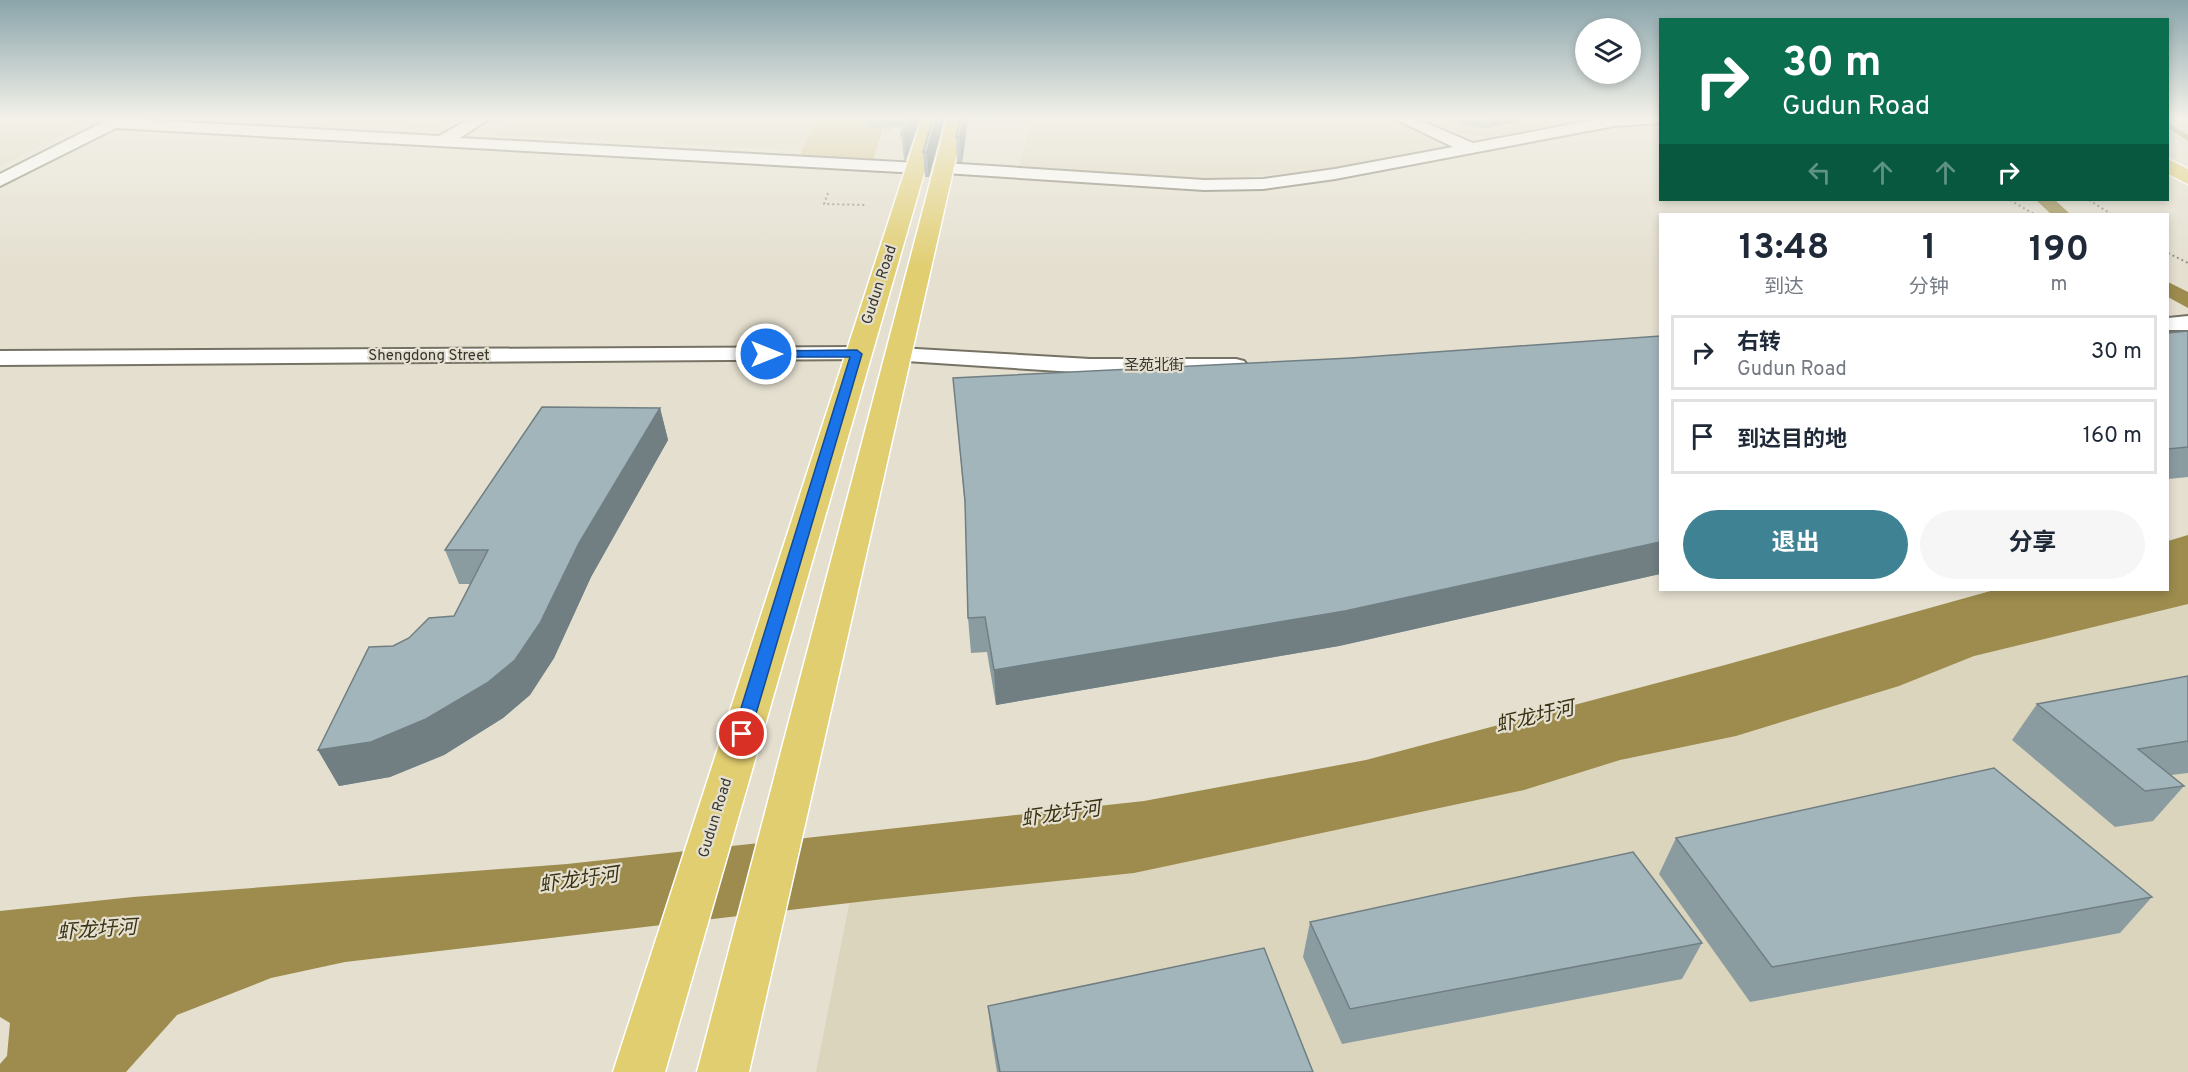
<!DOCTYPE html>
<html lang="zh">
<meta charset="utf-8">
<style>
body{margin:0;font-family:Overpass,"Noto Sans SC",sans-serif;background:#f6f6f7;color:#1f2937;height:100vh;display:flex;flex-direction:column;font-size:22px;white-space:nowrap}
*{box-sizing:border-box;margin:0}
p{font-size:20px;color:#747a83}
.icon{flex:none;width:33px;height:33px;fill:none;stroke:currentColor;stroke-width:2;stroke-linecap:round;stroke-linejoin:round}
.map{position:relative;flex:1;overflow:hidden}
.drawer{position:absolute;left:1659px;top:213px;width:510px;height:378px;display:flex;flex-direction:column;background:#fff;border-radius:0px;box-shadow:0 3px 9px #0003}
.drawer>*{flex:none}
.guide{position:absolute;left:1659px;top:18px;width:510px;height:183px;border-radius:0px;box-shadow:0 3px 9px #0003;background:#0b6e4f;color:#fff;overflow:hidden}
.controls{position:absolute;left:1575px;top:18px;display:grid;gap:12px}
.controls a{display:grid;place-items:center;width:66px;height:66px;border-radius:50%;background:#fff;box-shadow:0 3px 9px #0003;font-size:30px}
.pin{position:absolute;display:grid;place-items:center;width:51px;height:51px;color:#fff;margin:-26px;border:3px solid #fff;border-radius:50%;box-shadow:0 2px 6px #0007}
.me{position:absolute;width:66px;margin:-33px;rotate:90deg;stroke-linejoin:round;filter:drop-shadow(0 0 4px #0008)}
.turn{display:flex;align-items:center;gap:21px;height:126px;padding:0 24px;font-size:27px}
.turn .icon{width:78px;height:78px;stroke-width:2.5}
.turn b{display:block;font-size:42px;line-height:51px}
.lanes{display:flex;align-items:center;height:57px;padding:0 24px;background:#0003;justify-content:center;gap:30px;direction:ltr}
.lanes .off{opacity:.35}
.eta{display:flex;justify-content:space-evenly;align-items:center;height:102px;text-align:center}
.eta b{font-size:36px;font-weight:700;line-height:42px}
.primary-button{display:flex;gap:12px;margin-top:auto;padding:12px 24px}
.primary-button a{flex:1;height:69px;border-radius:36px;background:#3f8293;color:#fff;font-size:24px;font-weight:700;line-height:69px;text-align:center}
.primary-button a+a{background:#f6f6f7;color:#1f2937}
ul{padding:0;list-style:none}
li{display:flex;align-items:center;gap:18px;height:75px;margin:0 12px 9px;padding:0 12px;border:3px solid #e0e1e3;border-radius:0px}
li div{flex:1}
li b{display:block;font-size:22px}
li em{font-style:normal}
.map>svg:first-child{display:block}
.built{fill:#dbd5bd}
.green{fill:#d1c186}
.water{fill:#9d8c4d}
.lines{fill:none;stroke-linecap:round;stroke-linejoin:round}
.stream{stroke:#9d8c4d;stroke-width:5}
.canal{fill:#9d8c4d;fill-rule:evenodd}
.minor-casing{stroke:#767264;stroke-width:4}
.major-casing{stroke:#fff;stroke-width:3}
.path{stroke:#918e82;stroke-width:2;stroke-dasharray:2 3;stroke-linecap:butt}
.minor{fill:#fff;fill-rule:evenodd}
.major{fill:#e1ce71;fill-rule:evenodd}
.wall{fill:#8b9ca1}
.shaded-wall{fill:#717f83}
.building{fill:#a2b5bb;stroke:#717f83;stroke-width:1.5}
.route{fill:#1a73e8;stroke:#114b97;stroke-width:1.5}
.labels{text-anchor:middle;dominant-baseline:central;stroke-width:4.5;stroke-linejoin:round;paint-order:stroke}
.street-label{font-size:15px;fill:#36352e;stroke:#e4dfcf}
.near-water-label{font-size:20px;font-style:italic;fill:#393214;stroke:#e4dfcf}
</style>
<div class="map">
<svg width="2188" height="1072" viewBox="0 0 2188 1072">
<rect width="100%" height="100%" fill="#e4dfcf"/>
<g class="built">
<polygon points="25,118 44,118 88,121 0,167 0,126"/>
<polygon points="224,118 453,118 435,129"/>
<polygon points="520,118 820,118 801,151 493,135"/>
<polygon points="1032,118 1388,118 1446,148 1314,171 1206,180 1019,166"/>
<polygon points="1416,118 1591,118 1489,138 1441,129"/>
<polygon points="2168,118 2188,118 2188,147 2168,134"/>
<polygon points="2188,588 2188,1072 816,1072 854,879"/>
</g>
<polygon class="green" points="818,118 886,118 873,160 801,157 801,151"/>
<polygon class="water" points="2188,535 2188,604 1974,656 1899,686 1736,736 1620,760 1524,790 1134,873 875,900 345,962 271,978 177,1015 126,1072 0,1072 0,1064 7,1056 10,1023 0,1017 0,911 133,897 567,864 1144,801 1366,760 1725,665 1994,590 2168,590 2168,541"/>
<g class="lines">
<polyline class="stream" points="2168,125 2188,138"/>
<g class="canal">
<polygon points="2036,200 2055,200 2070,214 2051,214"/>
<polygon points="2168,282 2188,292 2188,308 2168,297"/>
</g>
<g class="minor-casing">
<g id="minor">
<polygon points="111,118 439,136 471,118 490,118 460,138 918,163 927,168 918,173 116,128 0,186 0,174"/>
<polygon points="1393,118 1414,118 1473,143 1605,118 1660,118 1660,123 1614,126 1335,179 1263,189 1204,190 945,173 936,168 945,163 1204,180 1263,179 1335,169 1453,147"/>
<polygon points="2188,316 2188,330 2168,330 2168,318"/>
<polygon points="857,347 865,349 868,354 865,359 0,365 0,351"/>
<polygon points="899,348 1090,359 1236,359 1244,361 1248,366 1244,371 1236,373 1090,373 891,360 888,355 891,350"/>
</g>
</g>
<g class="major-casing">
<g id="major">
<polygon points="922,118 940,118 665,1072 613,1072"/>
<polygon points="947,118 965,118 749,1072 697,1072"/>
<polygon points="2168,159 2188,169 2188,184 2168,174"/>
</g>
</g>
<g class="path">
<polyline points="978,123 994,123 994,118"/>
<polyline points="878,125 877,128 893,129"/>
<polyline points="828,193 824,204 867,205"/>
<polyline points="2010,200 2034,214"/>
<polyline points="2089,200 2111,214"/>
<polyline points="2168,253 2188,263"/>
</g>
<use href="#minor" class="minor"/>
<use href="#major" class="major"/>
</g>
<g class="wall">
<polygon points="866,118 920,118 906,160 904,160 901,135 904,127 868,128"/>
<polygon points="933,118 929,177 925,177 923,152"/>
<polygon points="960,118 1000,118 1000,119 968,120 962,162 957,162 956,137"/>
<polygon points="1446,118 1531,118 1488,128 1469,127"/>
<polygon points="2188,331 2188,477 2168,479 2168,333"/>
<polygon points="1660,336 1660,574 1339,646 996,705 987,652 971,653 968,618 965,508 956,409 1351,358"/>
<polygon points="660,408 668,440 591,577 554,658 530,695 503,718 444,755 390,777 339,786 318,750 393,646 454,616 470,584 459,584 445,550"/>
<polygon points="2188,676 2188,773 2171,775 2184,786 2153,821 2115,827 2012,740 2037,704"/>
<polygon points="1676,838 2152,897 2120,933 1750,1002 1659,874"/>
<polygon points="1310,922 1702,943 1682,979 1342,1044 1303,957"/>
<polygon points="988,1006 1313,1072 997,1072 992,1041"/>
</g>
<g class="shaded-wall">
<polygon points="910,118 920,118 906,160 904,135"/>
<polygon points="937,118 945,118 929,177 927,152"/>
<polygon points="963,118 968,118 968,120 962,162 960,137"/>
<polygon points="1491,118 1531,118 1488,128"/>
<polygon points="660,408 668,440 591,577 554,658 530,695 503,718 444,755 390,777 339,786 318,750 579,543"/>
<polygon points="1660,542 1660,574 1339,646 996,705 994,670"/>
</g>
<g class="building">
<polygon points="906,118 910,118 904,135 901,135"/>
<polygon points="933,118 937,118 927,152 923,152"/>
<polygon points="960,118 963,118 960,137 956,137"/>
<polygon points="2188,331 2188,447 2168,449 2168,333"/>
<polygon points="1660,336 1660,542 1345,611 994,670 985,617 968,618 965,501 953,378 1351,358"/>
<polygon points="542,407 660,408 579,543 540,623 515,660 487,683 426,719 371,742 318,750 369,647 393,646 409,638 429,618 454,616 488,550 445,550"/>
<polygon points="2188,676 2188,741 2138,749 2184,786 2145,791 2037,704"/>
<polygon points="1994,768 2152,897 1772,967 1676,838"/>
<polygon points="1633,852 1702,943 1350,1009 1310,922"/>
<polygon points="1264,948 1313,1072 1000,1072 988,1006"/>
</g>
<linearGradient id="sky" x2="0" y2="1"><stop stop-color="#8aa4aa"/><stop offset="0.44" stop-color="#f3f1e9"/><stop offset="1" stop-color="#f3f1e9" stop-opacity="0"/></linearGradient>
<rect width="2188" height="268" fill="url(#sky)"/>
<polygon class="route" points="857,350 862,354 750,734 742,740 733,734 850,357 766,357 761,354 766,351"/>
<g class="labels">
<g class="street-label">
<text transform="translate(880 285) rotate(-72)">Gudun Road</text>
<text x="429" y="356">Shengdong Street</text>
<text x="1154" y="366">圣苑北街</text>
<text transform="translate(716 818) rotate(-73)">Gudun Road</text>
</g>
<g class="near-water-label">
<text transform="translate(1535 718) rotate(-13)">虾龙圩河</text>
<text transform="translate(1061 815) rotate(-8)">虾龙圩河</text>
<text transform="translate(579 881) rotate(-8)">虾龙圩河</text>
<text transform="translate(97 931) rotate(-4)">虾龙圩河</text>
</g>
</g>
</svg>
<div class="controls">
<a><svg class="icon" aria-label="layers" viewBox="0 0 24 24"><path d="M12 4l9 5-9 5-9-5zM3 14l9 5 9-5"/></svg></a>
</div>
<div class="pin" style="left:742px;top:734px;background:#d93025"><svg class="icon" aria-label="arrive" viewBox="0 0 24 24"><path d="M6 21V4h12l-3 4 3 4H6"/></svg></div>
<svg class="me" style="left:766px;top:354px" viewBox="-20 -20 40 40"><circle r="17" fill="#1a73e8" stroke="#fff" stroke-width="3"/><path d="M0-11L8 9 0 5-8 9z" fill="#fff"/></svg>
<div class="guide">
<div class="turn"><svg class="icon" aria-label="right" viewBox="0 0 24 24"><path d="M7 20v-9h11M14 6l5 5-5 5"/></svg><div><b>30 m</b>Gudun Road</div></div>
<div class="lanes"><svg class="icon off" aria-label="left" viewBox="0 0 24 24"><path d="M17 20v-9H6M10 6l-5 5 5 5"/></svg><svg class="icon off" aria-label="ahead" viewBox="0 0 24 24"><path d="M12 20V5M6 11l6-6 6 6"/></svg><svg class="icon off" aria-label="ahead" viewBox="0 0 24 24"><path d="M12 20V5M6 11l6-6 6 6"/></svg><svg class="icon" aria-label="right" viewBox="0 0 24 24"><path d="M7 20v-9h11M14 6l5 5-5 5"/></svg></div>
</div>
<section class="drawer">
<div class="eta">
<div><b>13:48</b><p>到达</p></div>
<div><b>1</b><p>分钟</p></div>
<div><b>190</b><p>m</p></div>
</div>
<ul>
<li><svg class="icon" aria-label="right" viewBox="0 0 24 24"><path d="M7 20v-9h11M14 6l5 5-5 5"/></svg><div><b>右转</b><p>Gudun Road</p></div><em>30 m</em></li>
<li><svg class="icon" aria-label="arrive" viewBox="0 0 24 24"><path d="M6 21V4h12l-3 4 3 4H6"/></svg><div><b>到达目的地</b></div><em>160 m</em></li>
</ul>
<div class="primary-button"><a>退出</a><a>分享</a></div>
</section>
</div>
